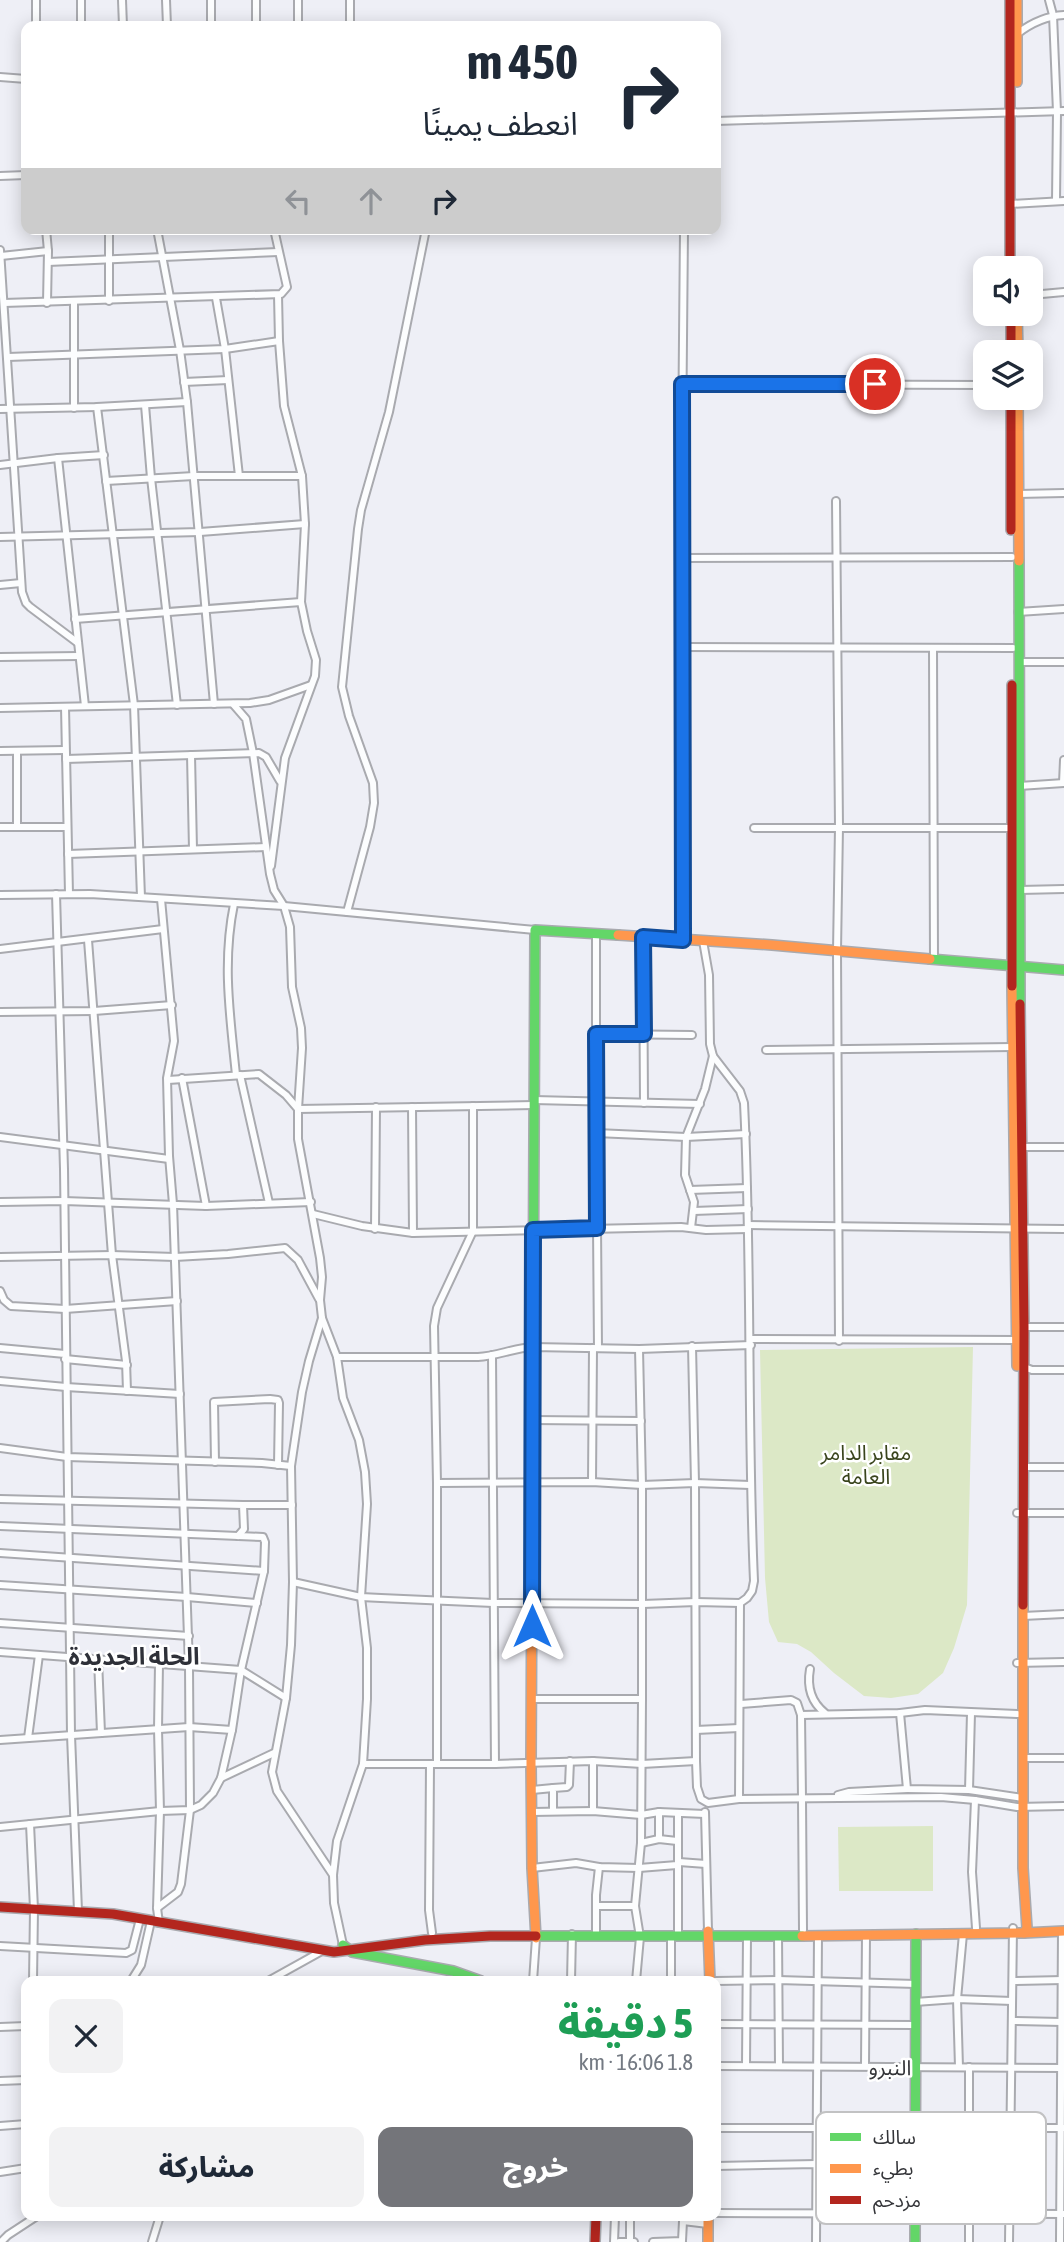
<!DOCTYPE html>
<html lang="ar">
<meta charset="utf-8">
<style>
body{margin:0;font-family:"Asap Condensed","Noto Sans Arabic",sans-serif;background:#f2f2f3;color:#1f2937;direction:rtl;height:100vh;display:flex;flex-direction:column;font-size:26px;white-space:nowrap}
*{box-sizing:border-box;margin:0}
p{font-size:23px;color:#747a83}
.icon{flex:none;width:38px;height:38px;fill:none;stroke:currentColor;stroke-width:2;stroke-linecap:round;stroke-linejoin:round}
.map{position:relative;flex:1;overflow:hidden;direction:ltr}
.sheet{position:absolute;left:21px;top:1976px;width:700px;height:245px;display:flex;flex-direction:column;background:#fff;border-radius:14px;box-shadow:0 4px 18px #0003;direction:rtl}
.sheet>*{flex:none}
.banner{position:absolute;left:21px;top:21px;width:700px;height:214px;border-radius:14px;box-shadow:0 4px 18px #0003;direction:rtl;background:#fff;color:#1f2937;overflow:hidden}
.fabs{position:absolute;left:973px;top:256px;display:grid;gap:14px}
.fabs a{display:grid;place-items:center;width:70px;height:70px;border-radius:14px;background:#fff;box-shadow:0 4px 18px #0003;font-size:35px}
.pin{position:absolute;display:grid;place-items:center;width:60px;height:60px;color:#fff;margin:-30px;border:4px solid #fff;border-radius:50%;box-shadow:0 2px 7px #0007}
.me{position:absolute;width:77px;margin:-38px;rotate:0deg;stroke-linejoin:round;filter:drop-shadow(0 0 5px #0008)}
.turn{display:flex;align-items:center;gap:24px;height:147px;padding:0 28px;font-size:32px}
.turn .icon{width:91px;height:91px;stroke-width:2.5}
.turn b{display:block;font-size:49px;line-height:60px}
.lanes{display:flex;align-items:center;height:66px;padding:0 28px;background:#0003;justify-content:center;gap:35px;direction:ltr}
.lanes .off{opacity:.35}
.round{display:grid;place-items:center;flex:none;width:74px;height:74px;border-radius:14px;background:#f2f2f3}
.overview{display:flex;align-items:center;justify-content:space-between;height:119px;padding:0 28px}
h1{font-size:42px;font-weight:800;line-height:52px;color:#1e9e55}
.button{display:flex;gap:14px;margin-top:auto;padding:14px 28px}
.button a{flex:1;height:80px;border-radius:14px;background:#74757a;color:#fff;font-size:28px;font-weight:800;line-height:80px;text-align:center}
.button a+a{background:#f2f2f3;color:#1f2937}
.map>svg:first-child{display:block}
.green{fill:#dce8c6}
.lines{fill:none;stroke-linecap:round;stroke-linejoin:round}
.street-casing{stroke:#a9aaaf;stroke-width:10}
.fast-casing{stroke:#a9aaaf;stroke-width:12}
.slow-casing{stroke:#a9aaaf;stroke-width:12}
.jam-casing{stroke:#a9aaaf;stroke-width:12}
.street{stroke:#fcfdfe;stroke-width:6}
.fast{stroke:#63d668;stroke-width:9}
.slow{stroke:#ff974d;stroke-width:9}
.jam{stroke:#b3261e;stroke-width:9}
.route-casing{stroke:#114b97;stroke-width:18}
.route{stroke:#1a73e8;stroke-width:12}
.labels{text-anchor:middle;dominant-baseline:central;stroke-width:5;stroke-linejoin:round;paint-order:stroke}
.park-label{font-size:21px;fill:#39441c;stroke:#fff}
.street-label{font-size:21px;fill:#333438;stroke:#fff}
.quarter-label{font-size:24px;font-weight:bold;fill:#2e3038;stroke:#fff}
.key{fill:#fff;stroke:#c2c2c3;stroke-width:2}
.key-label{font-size:19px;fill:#333438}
</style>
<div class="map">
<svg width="1064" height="2242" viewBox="0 0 1064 2242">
<rect width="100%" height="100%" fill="#eeeff6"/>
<g class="green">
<polygon points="973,1347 967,1605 954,1648 943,1673 918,1694 891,1698 864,1696 834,1673 811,1652 797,1644 778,1642 769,1622 765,1578 760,1350"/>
<polygon points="933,1826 933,1891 839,1891 838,1827"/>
</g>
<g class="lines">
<g class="street-casing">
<g id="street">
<polyline points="81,0 81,26"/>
<polyline points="122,0 123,26"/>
<polyline points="166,0 167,26"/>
<polyline points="211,0 211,26"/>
<polyline points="298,0 298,26"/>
<polyline points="1049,0 1053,15 1057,112 1056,201"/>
<polyline points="36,26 36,0"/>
<polyline points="256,26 256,0"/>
<polyline points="350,26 350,0"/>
<path d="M1017 34C1031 23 1047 16 1064 15"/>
<polyline points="0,77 26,79"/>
<polyline points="716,121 1064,111"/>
<polyline points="0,176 26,175"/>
<polyline points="1010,204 1064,201"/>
<polyline points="46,229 48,251 47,303"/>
<polyline points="109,229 109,301"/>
<polyline points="157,229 180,350 187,402 214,704"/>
<polyline points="0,250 22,592 26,603 30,607 78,643"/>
<polyline points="1,256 48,251"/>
<polyline points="48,262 278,252"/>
<polyline points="1031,295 1064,292"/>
<polyline points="216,298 225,349 239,476"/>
<polyline points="74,302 74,408"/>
<polyline points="4,303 281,294 287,287 274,229"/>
<polyline points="8,357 225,349 279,341"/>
<polyline points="184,382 228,380"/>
<polyline points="682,384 985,385"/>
<polyline points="145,405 151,478 177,705"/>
<polyline points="97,407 134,705 141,897"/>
<polyline points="0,409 97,407 187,402"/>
<polyline points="58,458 85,706"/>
<polyline points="0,465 58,458 104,455"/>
<polyline points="106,481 194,476 302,476"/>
<polyline points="1018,494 1064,493"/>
<polyline points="836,501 839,827 837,951 839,1341"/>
<polyline points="0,537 200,532 305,524"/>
<polyline points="681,558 1012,557"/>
<polyline points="0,585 21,583"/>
<polyline points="1018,612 1064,609"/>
<polyline points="75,619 301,602"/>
<polyline points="683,647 1013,648"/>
<polyline points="933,649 934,959"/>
<polyline points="0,657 79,656"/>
<polyline points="1019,662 1064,662"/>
<polyline points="233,704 246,719 253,753 270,874 274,890 284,906 290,927 292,987 301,1028 302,1048 298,1109 298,1139 320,1258 322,1277 320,1300 322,1318 337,1357 343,1398 359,1440 365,1472 367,1504 361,1597 367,1648 367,1699 363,1764 337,1841 333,1875 334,1903 343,1945"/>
<polyline points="65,707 69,894"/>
<polyline points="0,708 250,703 269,700 311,685"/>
<polyline points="0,751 65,750"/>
<polyline points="191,755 193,849"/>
<polyline points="66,759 259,753 266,757 280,781"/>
<polyline points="1063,783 1064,760"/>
<polyline points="1019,786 1064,783"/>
<polyline points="0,827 67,827"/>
<polyline points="17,827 17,751"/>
<polyline points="754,828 1012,828"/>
<polyline points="68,854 266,847"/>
<polyline points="271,866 285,758 315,676 316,660 307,631 301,602 305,524 302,476 284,406 279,341 278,295"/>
<polyline points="1020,890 1064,889"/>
<polyline points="56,894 64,1169 71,1735 78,1911"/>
<polyline points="0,895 90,894 284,906 535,930"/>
<path d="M234 904C222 963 230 1015 236 1075"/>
<polyline points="347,912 370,827 374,803 373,783 349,716 342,687 358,529 361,510 389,412 426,229"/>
<polyline points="596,934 596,1102 598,1348"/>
<polyline points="643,937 644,1103"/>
<polyline points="88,940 112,1255 126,1361 127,1391"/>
<polyline points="683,940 681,558 684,229"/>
<polyline points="0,949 163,929"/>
<polyline points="0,1012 94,1011 172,1005"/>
<polyline points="596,1034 692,1035"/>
<polyline points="766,1050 1013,1047"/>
<polyline points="240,1075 269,1203"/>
<polyline points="182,1078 206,1206"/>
<polyline points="168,1080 259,1074 286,1095 298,1109 534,1105"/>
<polyline points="534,1100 700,1104"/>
<polyline points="412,1107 413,1233"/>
<polyline points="596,1133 686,1137 746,1134"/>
<polyline points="0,1137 169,1159"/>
<polyline points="1022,1147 1064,1147"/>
<polyline points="690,1190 747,1188"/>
<polyline points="0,1202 64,1201 206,1206 311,1202"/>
<polyline points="694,1211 748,1209"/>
<polyline points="313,1214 362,1226 413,1233 681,1227 706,1230 748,1229"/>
<polyline points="748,1225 1064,1229"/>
<polyline points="691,1228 694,1202 685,1175 686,1137 705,1089 713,1056"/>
<polyline points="375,1229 376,1107"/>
<polyline points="0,1257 112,1255 175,1257 228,1254 285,1248 298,1260 319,1299"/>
<polyline points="0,1291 4,1300 11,1306 65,1309 177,1301"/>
<polyline points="322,1318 309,1361 302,1392 291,1466 293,1582 291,1645 286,1698 272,1772 277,1791 333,1875"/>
<polyline points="1024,1327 1064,1327"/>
<polyline points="750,1339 1016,1340"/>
<polyline points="692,1346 695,1483 696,1761 697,1787 701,1799 708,1803 739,1799 941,1797 975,1800 1017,1807 1064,1806"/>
<polyline points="0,1348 65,1354"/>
<polyline points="492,1355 495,1764"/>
<path d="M337 1357H478C497 1356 514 1348 533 1347L639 1349 751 1345"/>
<polyline points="65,1359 127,1365"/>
<polyline points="1024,1367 1032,1370 1064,1370"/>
<polyline points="0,1381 66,1387 180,1394"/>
<polyline points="533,1420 641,1421"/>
<polyline points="0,1448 67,1457 262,1463 291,1466"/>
<polyline points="215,1462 214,1402 270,1399 278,1400 279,1403 278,1465"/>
<polyline points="1023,1467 1064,1467"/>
<polyline points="592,1482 593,1348"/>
<polyline points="437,1483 592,1482 642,1485 695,1483 750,1485"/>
<polyline points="0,1499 243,1505 244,1529 238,1536"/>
<polyline points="243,1505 292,1505"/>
<polyline points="1017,1513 1064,1513"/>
<polyline points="0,1526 263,1537 265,1542 264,1571 241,1670 232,1730 221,1778 213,1793 201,1805 190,1810 160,1811 0,1827"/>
<polyline points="0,1553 264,1571"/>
<path d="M293 1582 361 1597 381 1598 493 1603 643 1604 696 1602 740 1603 747 1598 752 1591 754 1581C747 1422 752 1263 744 1103L740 1091 713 1056 710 1044 709 975 703 941"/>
<polyline points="0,1585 187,1597 257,1603"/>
<polyline points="1023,1616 1064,1614"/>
<polyline points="0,1623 189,1636"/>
<polyline points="0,1652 241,1670 286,1698"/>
<polyline points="98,1659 101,1733"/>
<polyline points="1017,1663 1064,1662"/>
<polyline points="159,1664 158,1729 160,1811 157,1908 159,1923"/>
<path d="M810 1669C807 1686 811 1702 825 1713"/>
<polyline points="532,1699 642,1699"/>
<polyline points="741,1704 791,1700 797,1703 801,1715 802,1798"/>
<polyline points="900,1713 907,1789 969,1790 1023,1798"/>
<polyline points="801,1715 900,1713 925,1710 1017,1714"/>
<polyline points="696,1730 739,1728"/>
<polyline points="28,1738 39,1655"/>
<polyline points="0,1740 189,1727 232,1730"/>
<polyline points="1023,1760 1026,1758 1064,1758"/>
<polyline points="363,1764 495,1764 593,1761 642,1764 696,1761"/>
<polyline points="430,1764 429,1910 432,1933"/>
<polyline points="437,1764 437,1483 434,1326 437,1308 473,1231 473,1106"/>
<polyline points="221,1778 274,1753"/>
<polyline points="532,1790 553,1788"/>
<polyline points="969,1790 971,1713"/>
<polyline points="838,1795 849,1792 907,1789"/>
<polyline points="739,1799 740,1603"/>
<polyline points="802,1800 803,1930"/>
<polyline points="975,1800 972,1872 976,1928"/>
<polyline points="553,1810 553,1788 567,1787 569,1785 570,1761"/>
<polyline points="593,1811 593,1761"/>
<polyline points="532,1812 593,1811 641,1815 659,1812 705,1814"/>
<polyline points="705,1812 708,1931"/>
<polyline points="30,1824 34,1909 33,1981"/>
<polyline points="659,1839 659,1812"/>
<polyline points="641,1843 659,1839 677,1841"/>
<polyline points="532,1868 576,1863 599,1867 639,1868 677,1865 679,1862 706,1864"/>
<polyline points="596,1906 635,1906"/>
<polyline points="157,1908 178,1892 181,1884 190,1810 189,1666 173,1204 169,1156 167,1078 174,1041 161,899"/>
<polyline points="678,1932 678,1814"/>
<polyline points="778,1935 779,2066"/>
<polyline points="596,1937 596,1895 599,1867"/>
<polyline points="0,1946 126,1953 132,1950 140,1919"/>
<polyline points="131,1981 141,1965 151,1921"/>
<polyline points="268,1981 322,1951"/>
<polyline points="533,1981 536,1938"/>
<polyline points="546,1981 581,1981"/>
<polyline points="571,1981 572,1934"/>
<polyline points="636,1981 640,1937 635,1906 641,1843 642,1699 642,1485 639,1349"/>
<polyline points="660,1981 692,1981"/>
<polyline points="671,1981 671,1937"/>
<polyline points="716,1981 778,1980 916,1984"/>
<polyline points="1013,1981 1063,1980"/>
<polyline points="915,2002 957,1999 1012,2001"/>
<polyline points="1012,2021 1062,2022"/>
<polyline points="716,2024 915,2025"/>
<polyline points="0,2027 26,2026"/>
<polyline points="716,2066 1064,2068"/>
<polyline points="746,2066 747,1936"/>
<polyline points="865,2066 866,1935"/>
<polyline points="959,2067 957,1999 963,1934"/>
<polyline points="0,2081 26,2080"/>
<polyline points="0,2126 26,2124"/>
<polyline points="716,2128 1064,2128"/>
<polyline points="716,2166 816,2164 916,2167 1010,2166"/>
<polyline points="0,2172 26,2168"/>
<polyline points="716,2213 1064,2214"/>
<polyline points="683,2216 683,2221 708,2224"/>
<polyline points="1,2242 8,2235 37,2216"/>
<polyline points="152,2242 160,2216"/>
<polyline points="614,2242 615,2216"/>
<polyline points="619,2242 634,2242"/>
<polyline points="630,2242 630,2216"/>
<polyline points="653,2242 682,2241 683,2221"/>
<polyline points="816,2242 818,1935"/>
<polyline points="969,2242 969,2067"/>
<polyline points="1009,2242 1013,1928"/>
<polyline points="1060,2242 1062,1931"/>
</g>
</g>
<g class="fast-casing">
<g id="fast">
<polyline points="1019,561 1020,1004"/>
<polyline points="930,959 1064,970"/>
<polyline points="533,1348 535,930 618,935"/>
<polyline points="536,1936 802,1936"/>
<polyline points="343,1945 352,1952 453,1971 481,1981"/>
<polyline points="915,2242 916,1934"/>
</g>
</g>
<g class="slow-casing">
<g id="slow">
<polyline points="1017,0 1017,82"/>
<polyline points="1017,313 1018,352"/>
<polyline points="1018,397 1019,561"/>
<polyline points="618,935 772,945 930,959"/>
<polyline points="1012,986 1017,1366"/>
<polyline points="533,1348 531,1763 532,1868 536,1938"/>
<polyline points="708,1931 710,1981"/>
<polyline points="1024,1933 1064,1931"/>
<polyline points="802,1936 1024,1933 1027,1928 1023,1868 1023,1605"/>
<polyline points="708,2216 708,2242"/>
</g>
</g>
<g class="jam-casing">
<g id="jam">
<polyline points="1010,0 1010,268"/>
<polyline points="1011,313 1011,352"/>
<polyline points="1011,397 1011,530"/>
<polyline points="1012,685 1012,986"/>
<polyline points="1020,1004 1024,1327 1023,1605"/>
<polyline points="0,1907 113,1914 334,1952 425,1940 490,1936 536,1936"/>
<polyline points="595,2242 596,2216"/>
</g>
</g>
<use href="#street" class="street"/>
<use href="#fast" class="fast"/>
<use href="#slow" class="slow"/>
<use href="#jam" class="jam"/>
</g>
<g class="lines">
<g class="route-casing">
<polyline id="route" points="532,1626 533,1230 597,1228 596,1034 644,1034 643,937 683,940 682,384 875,384"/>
</g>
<use href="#route" class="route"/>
</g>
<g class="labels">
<g class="park-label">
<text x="866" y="1452">مقابر الدامر<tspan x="866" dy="24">العامة</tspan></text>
</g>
<g class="street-label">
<text transform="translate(890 2067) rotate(1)">النبرو</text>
</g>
<g class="quarter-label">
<text x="134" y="1656">الحلة الجديدة</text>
</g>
</g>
<rect x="816" y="2112" width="230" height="112" rx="10" class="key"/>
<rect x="830" y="2133" width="31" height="8" fill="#63d668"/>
<rect x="830" y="2164" width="31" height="9" fill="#ff974d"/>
<rect x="830" y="2196" width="31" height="8" fill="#b3261e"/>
<g class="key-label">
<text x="873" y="2144">سالك</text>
<text x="873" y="2175">بطيء</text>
<text x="873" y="2207">مزدحم</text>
</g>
</svg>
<div class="fabs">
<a><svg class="icon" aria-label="sound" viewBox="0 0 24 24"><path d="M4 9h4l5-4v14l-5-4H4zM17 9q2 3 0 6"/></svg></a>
<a><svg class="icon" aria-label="layers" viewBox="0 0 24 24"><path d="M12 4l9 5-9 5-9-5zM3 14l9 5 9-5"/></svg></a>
</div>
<div class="pin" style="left:875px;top:384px;background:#d93025"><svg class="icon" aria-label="arrive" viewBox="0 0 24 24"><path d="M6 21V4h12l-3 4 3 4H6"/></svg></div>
<svg class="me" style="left:532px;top:1626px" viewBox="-20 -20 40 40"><path d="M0-17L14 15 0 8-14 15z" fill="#1a73e8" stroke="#fff" stroke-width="4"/></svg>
<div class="banner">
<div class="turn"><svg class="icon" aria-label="right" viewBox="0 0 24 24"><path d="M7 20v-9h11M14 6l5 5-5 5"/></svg><div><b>450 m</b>انعطف يمينًا</div></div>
<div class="lanes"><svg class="icon off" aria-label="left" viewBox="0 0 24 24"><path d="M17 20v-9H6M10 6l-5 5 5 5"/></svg><svg class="icon off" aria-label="ahead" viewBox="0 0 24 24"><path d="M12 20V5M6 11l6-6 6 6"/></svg><svg class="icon" aria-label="right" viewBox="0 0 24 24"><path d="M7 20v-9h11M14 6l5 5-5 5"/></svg></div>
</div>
<section class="sheet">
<div class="overview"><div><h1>5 دقيقة</h1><p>1.8 km · 16:06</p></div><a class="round"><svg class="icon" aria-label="close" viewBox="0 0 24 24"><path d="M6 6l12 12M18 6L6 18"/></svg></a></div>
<div class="button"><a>خروج</a><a>مشاركة</a></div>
</section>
</div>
